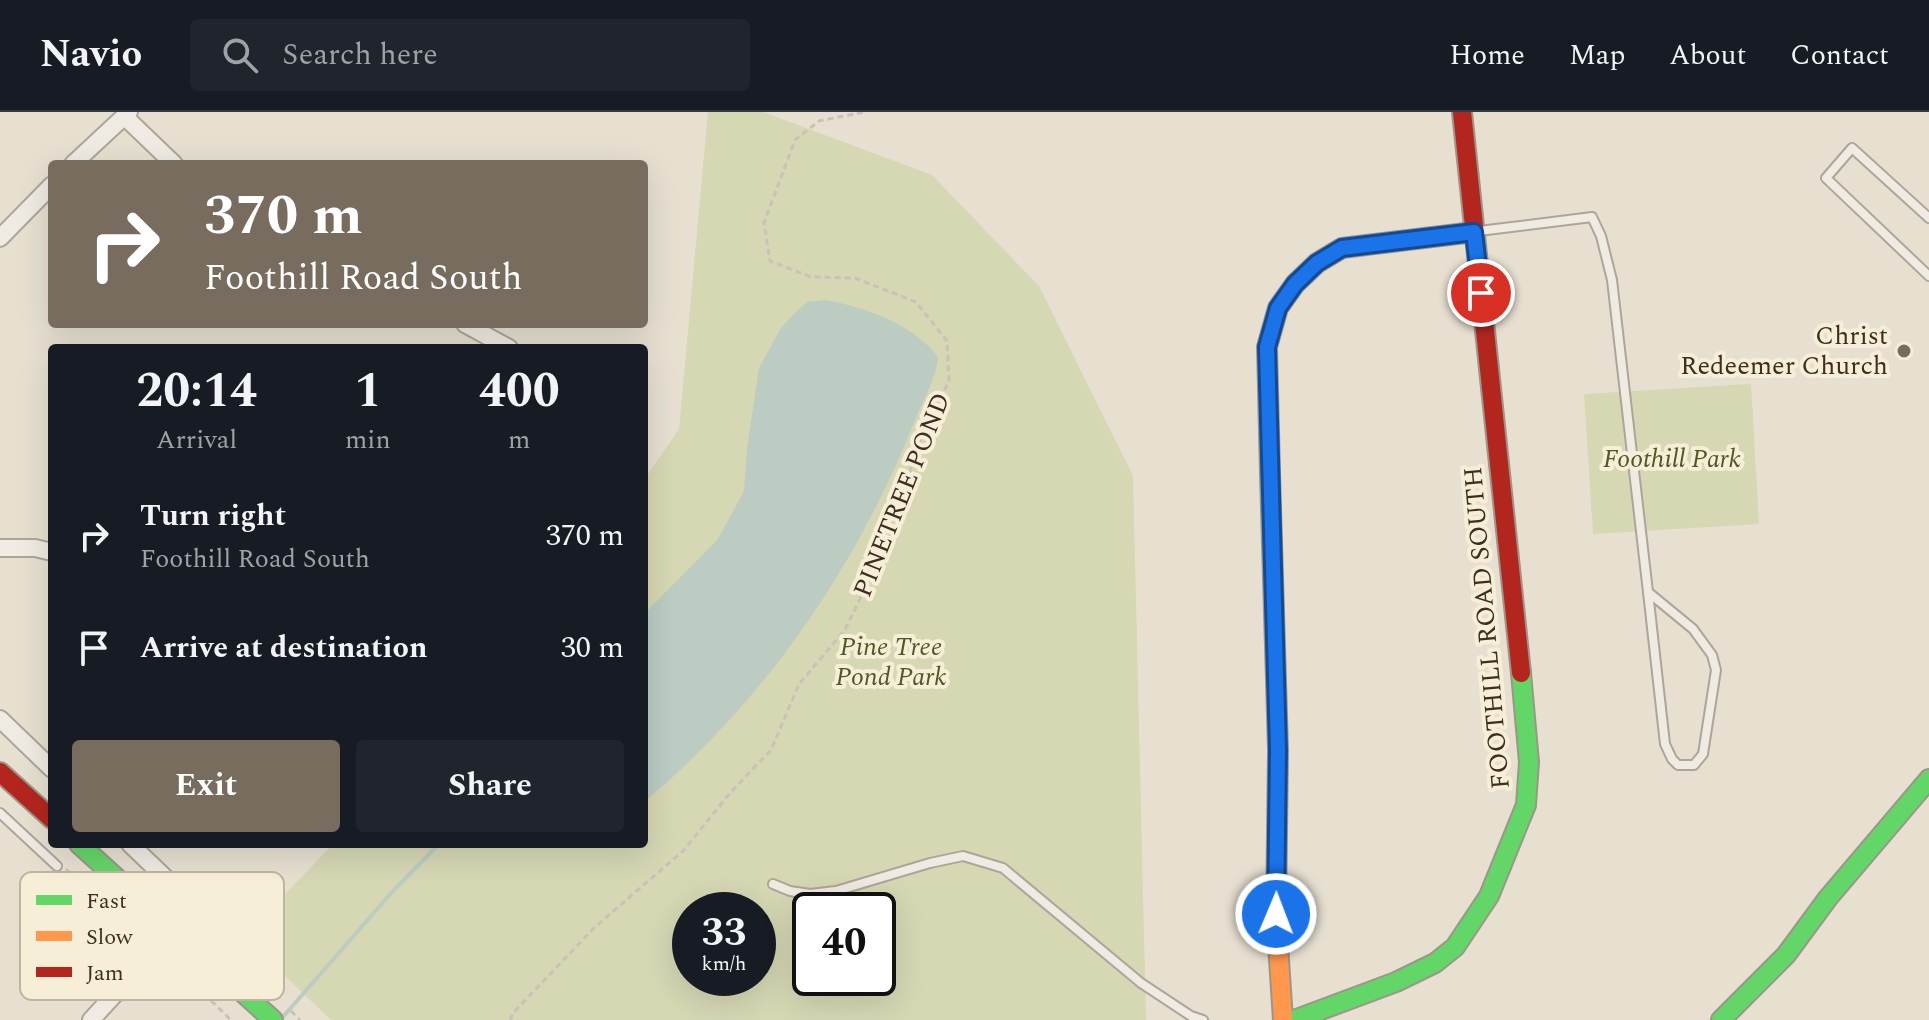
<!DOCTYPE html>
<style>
body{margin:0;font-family:Spectral,serif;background:#20242c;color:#f1f3f6;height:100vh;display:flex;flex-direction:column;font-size:30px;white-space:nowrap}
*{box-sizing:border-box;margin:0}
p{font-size:26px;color:#9ea1a6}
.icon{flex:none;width:44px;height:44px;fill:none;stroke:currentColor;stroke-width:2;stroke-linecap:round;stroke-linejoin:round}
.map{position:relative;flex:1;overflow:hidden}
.sheet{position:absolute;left:48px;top:232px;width:600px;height:504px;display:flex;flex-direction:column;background:#171b24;border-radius:8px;box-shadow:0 8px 32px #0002}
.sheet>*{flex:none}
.banner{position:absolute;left:48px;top:48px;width:600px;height:168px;border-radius:8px;box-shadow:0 8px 32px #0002;background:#786c5e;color:#fff;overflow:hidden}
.speed{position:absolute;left:672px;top:780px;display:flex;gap:16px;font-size:40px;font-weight:700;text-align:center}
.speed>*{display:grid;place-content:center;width:104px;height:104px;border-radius:50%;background:#171b24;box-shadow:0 8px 32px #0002;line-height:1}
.speed small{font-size:20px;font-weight:400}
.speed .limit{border:4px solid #111;border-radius:12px;background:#fff;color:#111}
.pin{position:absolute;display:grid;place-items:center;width:68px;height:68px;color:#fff;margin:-34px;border:4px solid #fff;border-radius:50%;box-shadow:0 2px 8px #0007}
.me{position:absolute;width:88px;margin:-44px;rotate:1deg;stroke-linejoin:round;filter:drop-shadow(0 0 6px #0008)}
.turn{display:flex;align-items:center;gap:28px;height:168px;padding:0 24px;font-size:36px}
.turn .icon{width:104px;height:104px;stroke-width:2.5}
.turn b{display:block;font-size:56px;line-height:68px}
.eta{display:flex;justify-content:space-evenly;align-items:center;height:136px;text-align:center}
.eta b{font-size:48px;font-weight:700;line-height:56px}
.cta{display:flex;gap:16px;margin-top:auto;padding:16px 24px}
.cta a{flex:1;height:92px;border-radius:8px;background:#786c5e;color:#fff;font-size:32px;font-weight:700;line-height:92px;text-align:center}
.cta a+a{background:#20242c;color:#f1f3f6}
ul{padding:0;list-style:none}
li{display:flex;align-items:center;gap:24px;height:112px;padding:0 24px}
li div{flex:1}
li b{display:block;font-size:30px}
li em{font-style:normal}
header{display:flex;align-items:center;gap:48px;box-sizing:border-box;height:112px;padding:0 40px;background:#171b24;border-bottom:2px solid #363941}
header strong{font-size:38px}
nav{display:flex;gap:44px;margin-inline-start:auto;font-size:28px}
.search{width:560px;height:72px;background:#20242c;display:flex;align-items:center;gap:20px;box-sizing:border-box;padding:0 28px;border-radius:8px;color:#9ea1a6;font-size:30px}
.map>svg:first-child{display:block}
.green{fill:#d6d7b3;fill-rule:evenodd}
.water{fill:#bcccc2}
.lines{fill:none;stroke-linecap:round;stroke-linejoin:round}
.stream{stroke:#bcccc2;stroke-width:4}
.lane-casing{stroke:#ada599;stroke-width:12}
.street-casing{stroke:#ada599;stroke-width:20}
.fast-casing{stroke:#9c958a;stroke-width:22}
.slow-casing{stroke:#9c958a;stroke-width:22}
.jam-casing{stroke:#9c958a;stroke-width:22}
.path{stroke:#c8c2b9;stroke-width:3;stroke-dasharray:6 4;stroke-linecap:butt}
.lane{stroke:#efebe3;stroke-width:8}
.street{stroke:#efebe3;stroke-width:16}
.fast{stroke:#63d668;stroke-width:18}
.slow{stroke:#ff974d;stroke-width:18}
.jam{stroke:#b3261e;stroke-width:18}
.route-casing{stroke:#114b97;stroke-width:20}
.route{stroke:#1a73e8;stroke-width:14}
.poi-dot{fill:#786c5e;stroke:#f7eed8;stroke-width:3}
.labels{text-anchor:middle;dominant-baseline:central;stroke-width:8;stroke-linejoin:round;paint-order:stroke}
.poi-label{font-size:26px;fill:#3d2e20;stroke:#f7eed8;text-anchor:end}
.park-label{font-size:26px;font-style:italic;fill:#4d5a26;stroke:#f7eed8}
.street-label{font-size:26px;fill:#3d2e20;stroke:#f7eed8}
.key{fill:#f7eed8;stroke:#bfb4a1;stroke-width:2}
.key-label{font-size:22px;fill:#3d2e20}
</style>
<header>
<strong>Navio</strong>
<div class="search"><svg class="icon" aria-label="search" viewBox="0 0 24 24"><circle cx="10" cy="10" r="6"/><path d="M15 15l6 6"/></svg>Search here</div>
<nav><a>Home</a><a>Map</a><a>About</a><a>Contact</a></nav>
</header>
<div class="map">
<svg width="1929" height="908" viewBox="0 0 1929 908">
<rect width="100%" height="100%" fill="#e7e0d1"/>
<g class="green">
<path d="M708 0H763L932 63 1039 174 1133 364 1146 908H331L244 825 333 732H644V368L679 317ZM690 798H758V866H690ZM810 798H878V866H810Z"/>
<polygon points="1751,272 1759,412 1593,422 1584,282"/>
</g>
<path class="water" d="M825 188C865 195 913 212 938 245 936 269 921 291 913 313 856 456 763 591 644 690V502L718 427 744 379 747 337 759 256 781 216 793 203 807 190Z"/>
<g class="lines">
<polyline class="stream" points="282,906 392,780 439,732"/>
<g class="lane-casing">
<g id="lane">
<polyline points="1929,106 1852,36 1826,66 1929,164"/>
<polyline points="1479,119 1592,105 1601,124 1612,168 1648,480"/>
<polygon points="1648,480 1693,517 1712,543 1716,558 1703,642 1694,653 1678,653 1672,647 1665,632"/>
<polyline points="0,701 57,754"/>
<polyline points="773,772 790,779 810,782 836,779 930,751 963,744 1003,756 1141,871 1191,904 1203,908"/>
</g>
</g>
<g class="street-casing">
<g id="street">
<polyline points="125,5 174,52"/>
<polyline points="73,52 129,0"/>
<polyline points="0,126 52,73"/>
<polyline points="465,212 509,236"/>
<polyline points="0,436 35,436 52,440"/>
<polyline points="0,607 52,657"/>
<polyline points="130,732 180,780"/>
<polyline points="91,908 174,818"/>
</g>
</g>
<g class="fast-casing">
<g id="fast">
<polyline points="79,732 273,908"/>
<polyline points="1294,908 1396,870 1435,851 1455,835 1489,784 1526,693 1529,650 1521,561"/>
<polyline points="1721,908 1786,843 1828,786 1929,667"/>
</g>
</g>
<g class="slow-casing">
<polyline id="slow" points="1270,362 1278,638 1276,802 1283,908"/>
</g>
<g class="jam-casing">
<g id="jam">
<polyline points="1462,0 1521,561"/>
<polyline points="1270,362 1267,235 1278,196 1295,172 1317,151 1342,136 1474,120"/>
<polyline points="0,660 52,707"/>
</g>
</g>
<g class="path">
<polyline points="66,757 144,826"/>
<polyline points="189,789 194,806 237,847"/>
<polyline points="168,847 231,908"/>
<polyline points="291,899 300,908"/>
<polyline points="510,908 514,900 594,816 684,738 730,681 771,638 799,572 845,518 897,409 916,337 949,269 947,229 916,190 855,166 811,165 770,149 764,111 795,28 819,9 864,0"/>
</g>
<use href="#lane" class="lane"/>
<use href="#street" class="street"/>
<use href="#fast" class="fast"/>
<use href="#slow" class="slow"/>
<use href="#jam" class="jam"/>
</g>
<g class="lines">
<g class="route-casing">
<polyline id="route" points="1276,802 1278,638 1267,235 1278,196 1295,172 1317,151 1342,136 1474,120 1481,181"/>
</g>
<use href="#route" class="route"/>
</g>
<circle class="poi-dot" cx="1904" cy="239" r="8"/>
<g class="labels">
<g class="poi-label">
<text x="1888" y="224">Christ<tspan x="1888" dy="30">Redeemer Church</tspan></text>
</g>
<g class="park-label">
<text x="1672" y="347">Foothill Park</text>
<text x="891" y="535">Pine Tree<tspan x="891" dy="30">Pond Park</tspan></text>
</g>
<g class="street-label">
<text transform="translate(902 383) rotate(-68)">PINETREE POND</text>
<text transform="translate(1487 516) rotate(-95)">FOOTHILL ROAD SOUTH</text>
</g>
</g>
<rect x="20" y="760" width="264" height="128" rx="12" class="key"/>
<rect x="36" y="783" width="36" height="10" fill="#63d668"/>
<rect x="36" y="819" width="36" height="10" fill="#ff974d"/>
<rect x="36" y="855" width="36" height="10" fill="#b3261e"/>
<g class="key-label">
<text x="86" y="796">Fast</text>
<text x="86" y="832">Slow</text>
<text x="86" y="868">Jam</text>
</g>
</svg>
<div class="speed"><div>33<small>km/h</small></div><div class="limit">40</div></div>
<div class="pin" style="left:1481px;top:181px;background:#d93025"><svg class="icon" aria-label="arrive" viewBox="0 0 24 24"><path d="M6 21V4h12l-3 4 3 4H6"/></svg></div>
<svg class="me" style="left:1276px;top:802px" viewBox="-20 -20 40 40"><circle r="17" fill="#1a73e8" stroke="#fff" stroke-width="3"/><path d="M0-11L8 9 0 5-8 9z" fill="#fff"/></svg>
<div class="banner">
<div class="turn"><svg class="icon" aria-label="right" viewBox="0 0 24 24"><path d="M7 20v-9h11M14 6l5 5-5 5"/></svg><div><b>370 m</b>Foothill Road South</div></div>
</div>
<section class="sheet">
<div class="eta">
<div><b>20:14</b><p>Arrival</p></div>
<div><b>1</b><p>min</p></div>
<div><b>400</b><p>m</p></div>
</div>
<ul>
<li><svg class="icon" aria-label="right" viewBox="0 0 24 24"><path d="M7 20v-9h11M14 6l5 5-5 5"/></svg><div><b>Turn right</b><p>Foothill Road South</p></div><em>370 m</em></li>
<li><svg class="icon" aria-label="arrive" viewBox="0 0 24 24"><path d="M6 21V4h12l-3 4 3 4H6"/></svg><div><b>Arrive at destination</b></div><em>30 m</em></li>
</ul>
<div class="cta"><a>Exit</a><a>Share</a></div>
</section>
</div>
